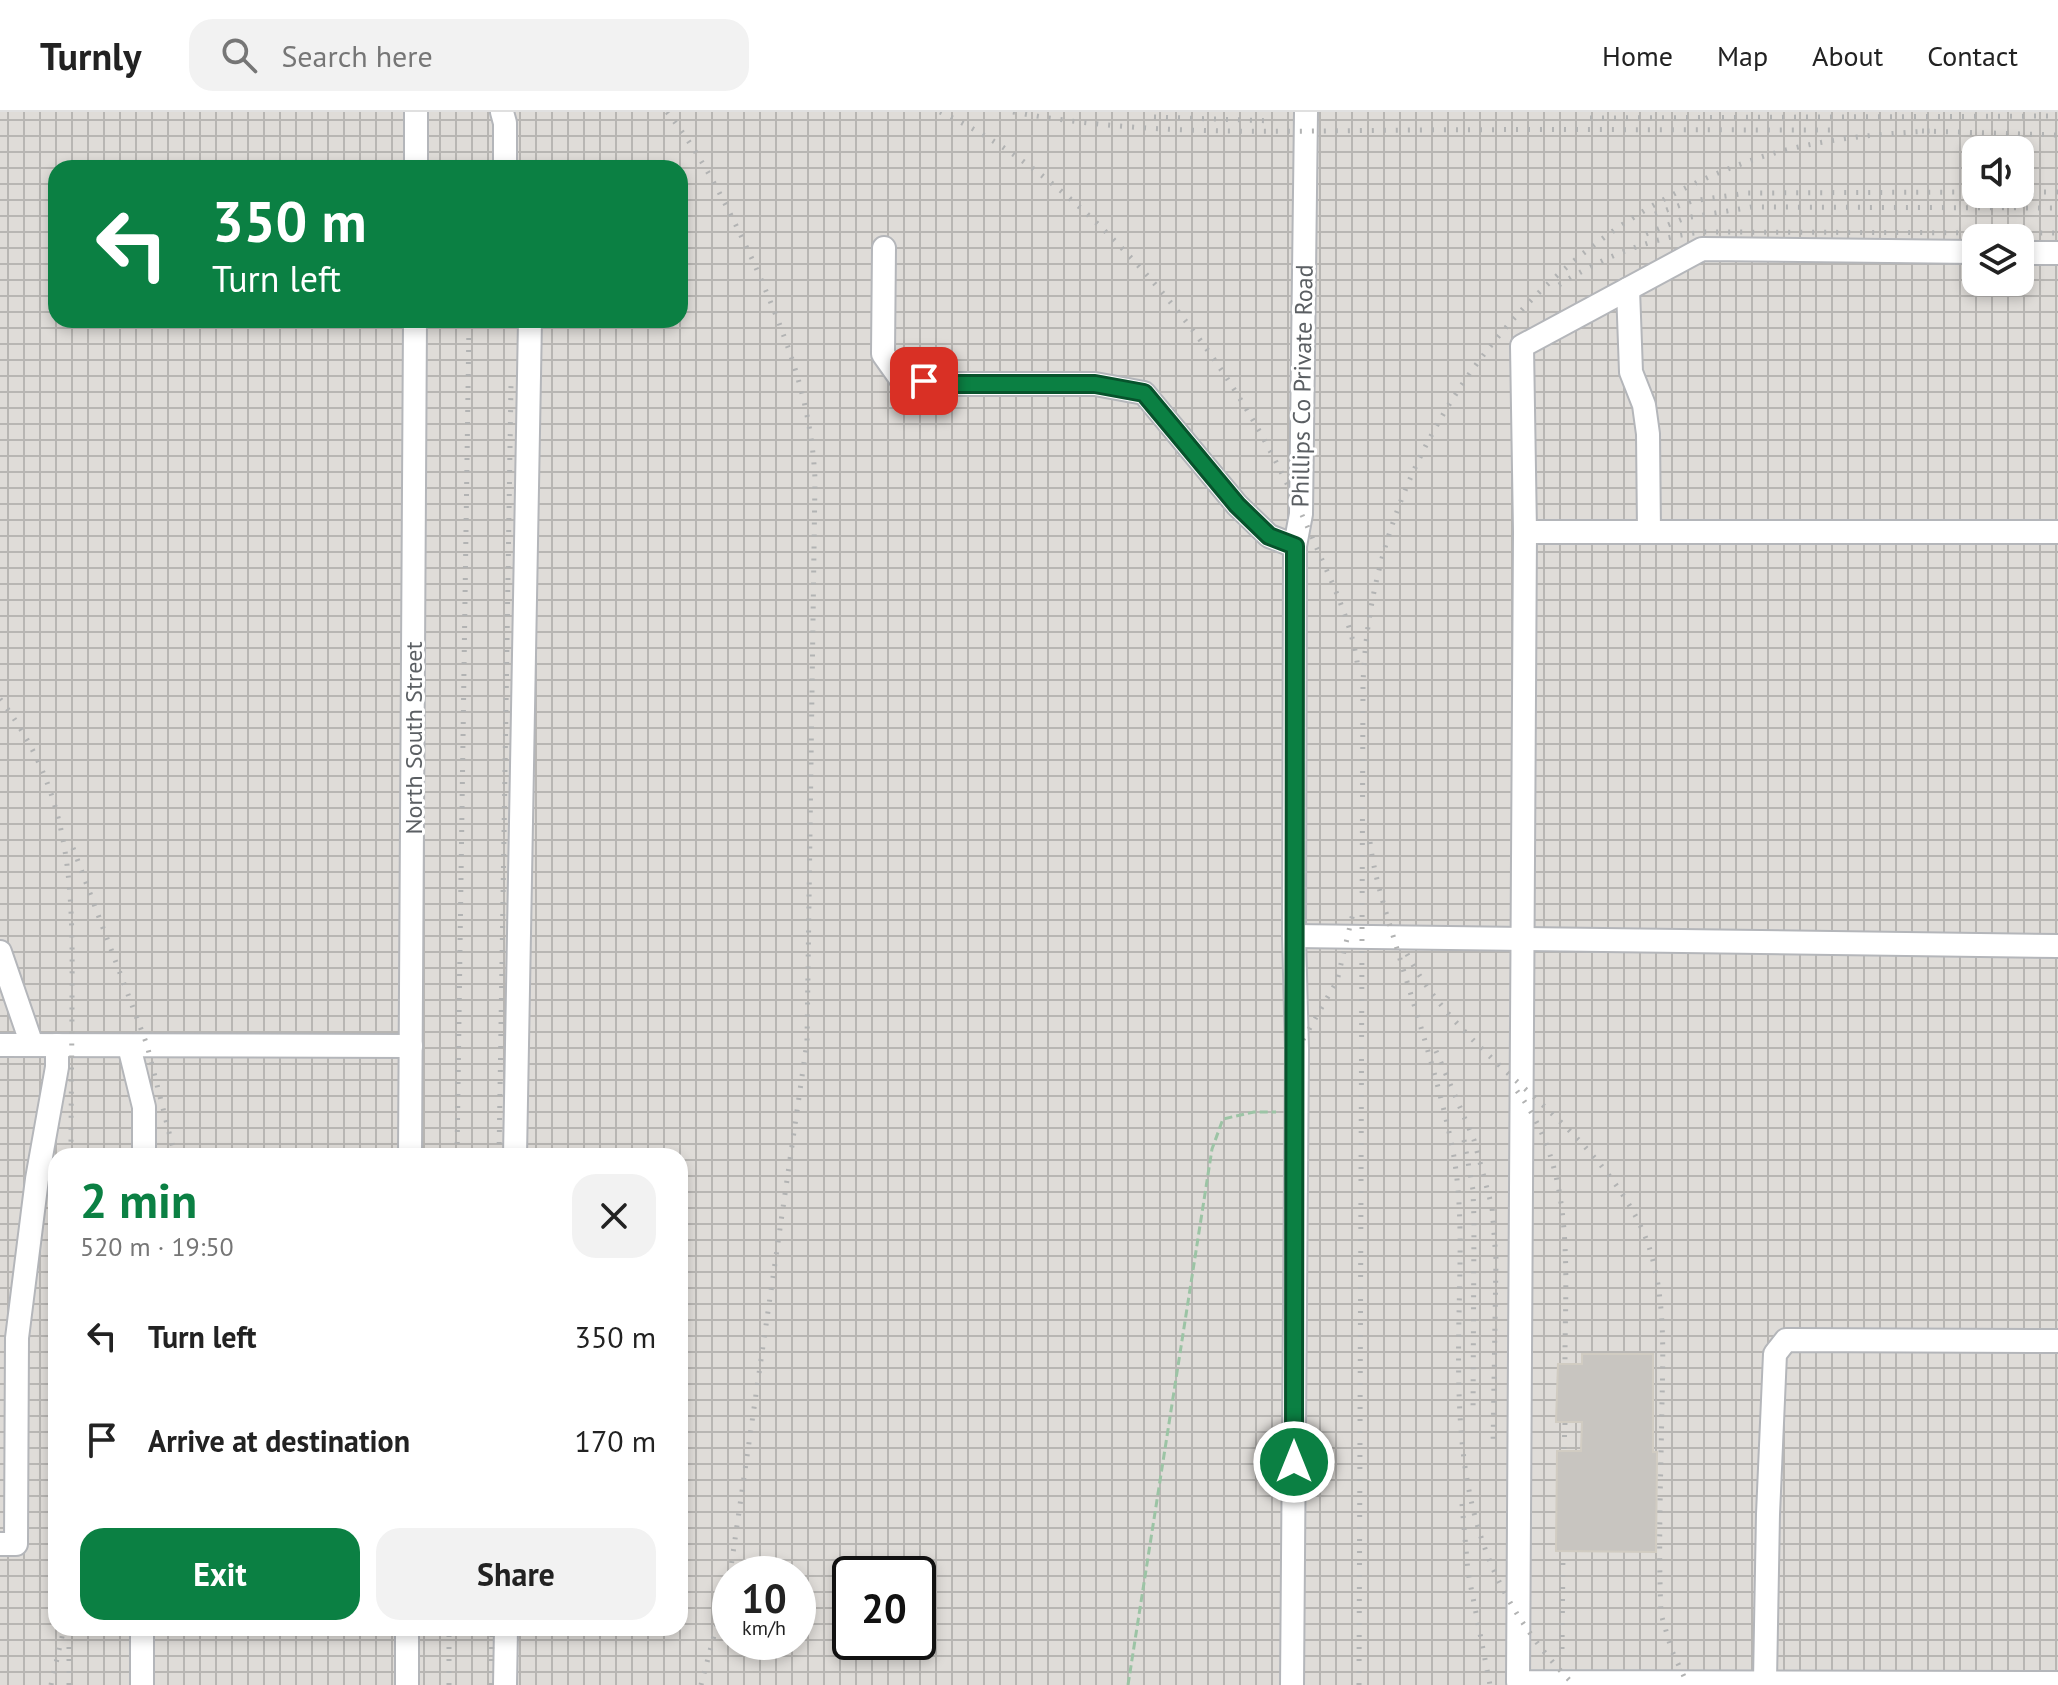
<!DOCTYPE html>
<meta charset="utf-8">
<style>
body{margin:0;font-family:"PT Sans",sans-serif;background:#f2f2f2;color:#222;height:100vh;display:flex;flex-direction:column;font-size:30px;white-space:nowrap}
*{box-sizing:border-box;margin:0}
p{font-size:26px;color:#767676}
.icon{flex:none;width:44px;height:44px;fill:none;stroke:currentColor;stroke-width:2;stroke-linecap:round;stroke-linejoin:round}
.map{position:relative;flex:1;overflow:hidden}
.sheet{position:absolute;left:48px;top:1036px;width:640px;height:488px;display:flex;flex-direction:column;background:#fff;border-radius:24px;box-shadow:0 4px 12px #0003}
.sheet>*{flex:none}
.hud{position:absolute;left:48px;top:48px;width:640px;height:168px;border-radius:24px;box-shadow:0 4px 12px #0003;background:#0b8043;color:#fff;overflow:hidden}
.fabs{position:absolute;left:1962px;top:24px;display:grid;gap:16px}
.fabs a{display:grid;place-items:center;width:72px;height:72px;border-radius:16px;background:#fff;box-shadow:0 4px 12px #0003;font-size:40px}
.speed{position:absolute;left:712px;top:1444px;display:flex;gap:16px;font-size:40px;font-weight:700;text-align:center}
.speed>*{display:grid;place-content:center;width:104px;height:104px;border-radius:50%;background:#fff;box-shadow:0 4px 12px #0003;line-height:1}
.speed small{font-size:20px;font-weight:400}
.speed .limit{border:4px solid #111;border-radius:12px;background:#fff;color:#111}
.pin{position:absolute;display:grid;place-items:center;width:68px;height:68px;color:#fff;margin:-34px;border-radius:16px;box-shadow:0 4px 12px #0006}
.me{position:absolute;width:88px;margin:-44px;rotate:0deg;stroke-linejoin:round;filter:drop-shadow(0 0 6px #0008)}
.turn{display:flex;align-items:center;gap:28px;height:168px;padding:0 32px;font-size:36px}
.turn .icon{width:104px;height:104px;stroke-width:2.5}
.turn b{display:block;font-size:56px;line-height:68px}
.round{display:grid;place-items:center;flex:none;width:84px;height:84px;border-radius:24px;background:#f2f2f2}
.head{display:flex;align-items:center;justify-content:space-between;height:136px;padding:0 32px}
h1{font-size:48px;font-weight:600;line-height:60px;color:#0b8043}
.action{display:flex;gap:16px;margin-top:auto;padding:16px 32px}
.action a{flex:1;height:92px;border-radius:24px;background:#0b8043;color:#fff;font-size:32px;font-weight:600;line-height:92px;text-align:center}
.action a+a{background:#f2f2f2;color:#222}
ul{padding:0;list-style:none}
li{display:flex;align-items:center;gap:24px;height:104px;padding:0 32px}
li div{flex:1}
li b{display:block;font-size:30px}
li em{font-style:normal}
header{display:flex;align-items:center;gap:48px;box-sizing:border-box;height:112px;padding:0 40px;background:#fff;border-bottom:2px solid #e0e0e0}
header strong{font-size:38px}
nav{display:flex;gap:44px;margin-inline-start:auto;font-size:28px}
.search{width:560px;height:72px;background:#f2f2f2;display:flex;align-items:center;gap:20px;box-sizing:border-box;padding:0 28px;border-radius:24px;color:#767676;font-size:30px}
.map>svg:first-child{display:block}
.industrial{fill:url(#industrial-grid);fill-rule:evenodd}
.building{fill:#c8c5c0;stroke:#d1ccc2;stroke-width:2}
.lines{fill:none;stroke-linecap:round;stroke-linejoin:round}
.minor-casing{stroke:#b4b6ba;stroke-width:26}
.path{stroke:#9cc4a5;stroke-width:3;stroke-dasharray:8 4;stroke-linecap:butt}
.minor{stroke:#fff;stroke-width:22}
.rail{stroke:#b2b3b3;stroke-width:5;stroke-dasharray:2 10;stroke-linecap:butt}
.route-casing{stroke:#07532c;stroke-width:20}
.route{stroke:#0b8043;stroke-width:14}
.labels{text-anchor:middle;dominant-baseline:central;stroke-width:6;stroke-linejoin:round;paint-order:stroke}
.street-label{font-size:24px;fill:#5b5f63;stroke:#fff}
</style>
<header>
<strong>Turnly</strong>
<div class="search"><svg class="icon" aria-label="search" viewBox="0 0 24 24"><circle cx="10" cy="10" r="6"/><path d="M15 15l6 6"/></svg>Search here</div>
<nav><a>Home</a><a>Map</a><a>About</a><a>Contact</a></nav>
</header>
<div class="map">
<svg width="2058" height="1573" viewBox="0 0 2058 1573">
<defs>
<pattern id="industrial-grid" width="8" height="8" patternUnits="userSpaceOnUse" patternTransform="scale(2)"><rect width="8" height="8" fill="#dfdcd8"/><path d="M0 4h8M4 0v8" fill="none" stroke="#b8b6b3"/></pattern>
</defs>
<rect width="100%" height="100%" fill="#edeae3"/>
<path class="industrial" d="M0 0H2058V1573H0ZM1976 38H2020V82H1976ZM56 56H680V208H56ZM1976 126H2020V170H1976ZM56 1044H680V1516H56ZM730 1462H798V1530H730ZM850 1462H918V1530H850Z"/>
<polygon class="building" points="1582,1242 1653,1242 1653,1340 1657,1340 1656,1440 1556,1439 1557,1339 1581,1339 1582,1310 1556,1310 1558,1252 1582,1252"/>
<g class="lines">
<g class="minor-casing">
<g id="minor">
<polyline points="502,0 505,11 505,56"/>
<polyline points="416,56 416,0"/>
<polyline points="884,136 883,242 900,266 949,272 1095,272 1144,281 1237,393 1269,424 1295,434"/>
<polyline points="1976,140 1702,137 1522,234 1525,420 2058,420"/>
<polyline points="2020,141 2058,141"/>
<polyline points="1628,177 1631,260 1644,293 1648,322 1649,420"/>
<polyline points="1525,420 1518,1570 2058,1571"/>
<polyline points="1294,824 2058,834"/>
<polyline points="0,840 32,933"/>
<polyline points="0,933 411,934"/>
<polyline points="129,934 144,995 144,1044"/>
<polyline points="410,1044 415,208"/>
<polyline points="515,1044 530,208"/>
<polyline points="0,1432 16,1432 17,1226 37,1067 57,955 57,933"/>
<polyline points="1765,1569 1768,1402 1775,1242 1786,1228 2058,1229"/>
<polyline points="142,1573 142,1516"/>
<polyline points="407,1573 407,1516"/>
<polyline points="505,1573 506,1516"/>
<polyline points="1292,1573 1297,938 1294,824 1295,434 1301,402 1306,0"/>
</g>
</g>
<polyline class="path" points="1128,1573 1212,1037 1223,1007 1254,1000 1276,1000"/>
<use href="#minor" class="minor"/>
<g class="rail">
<path d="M667 0C704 46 728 96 753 149 785 222 811 286 815 367L807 930 730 1462"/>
<path d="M940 0C1001 28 1054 70 1102 116 1199 212 1257 301 1312 425 1330 467 1353 511 1358 557"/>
<path d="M1013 0C1149 25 1276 19 1413 18 1555 17 1696 18 1838 18"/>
<polyline points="1154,5 1274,9"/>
<polyline points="1590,6 2058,4"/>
<polyline points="1922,19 2058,23"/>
<polyline points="2020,80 2058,80"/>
<polyline points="1655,102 1692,89 1747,81 1976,80"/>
<polyline points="1646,122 1685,106 1752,95 2058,96"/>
<path d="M1559 173C1603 145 1651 125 1704 120L2058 121"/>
<path d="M0 587C70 678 73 769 72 878 72 933 71 989 71 1044"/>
<path d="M1370 730C1375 770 1389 809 1400 847 1419 909 1439 971 1452 1034 1463 1090 1460 1147 1459 1204 1456 1353 1465 1462 1574 1573"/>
<polyline points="73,736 147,933 175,1044"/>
<path d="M1407 842C1448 921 1528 972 1587 1037 1614 1067 1642 1106 1652 1145 1665 1192 1663 1242 1662 1290 1661 1361 1658 1432 1661 1502L1672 1539 1688 1573"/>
<polyline points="1297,938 1337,869 1354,797"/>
<polyline points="1436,939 1474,1028 1492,1095 1496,1147 1493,1336"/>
<path d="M1517 979C1576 1057 1565 1156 1565 1248"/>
<polyline points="1464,1028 1473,1078 1474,1108 1473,1303"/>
<polyline points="457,1044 469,210"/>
<polyline points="499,1044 511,272"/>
<polyline points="1564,1337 1565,1311"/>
<polyline points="1462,1392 1468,1460 1490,1573"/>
<polyline points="1562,1537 1563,1442"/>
<polyline points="51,1573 64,1516"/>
<polyline points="69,1573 69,1529"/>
<polyline points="449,1573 449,1516"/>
<polyline points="491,1573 492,1516"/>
<polyline points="701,1573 730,1463"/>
<path d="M1359 1573 1363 572C1371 336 1533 121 1758 46 1814 28 1872 22 1931 19"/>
</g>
</g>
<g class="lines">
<g class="route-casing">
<path id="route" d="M924 269 949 272H1095L1144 281 1237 393 1269 424 1295 434C1295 739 1296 1044 1294 1350"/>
</g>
<use href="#route" class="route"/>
</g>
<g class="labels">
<g class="street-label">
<text transform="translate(1302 274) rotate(-89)">Phillips Co Private Road</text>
<text transform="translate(413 626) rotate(-90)">North South Street</text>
</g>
</g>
</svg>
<div class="fabs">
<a><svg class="icon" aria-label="sound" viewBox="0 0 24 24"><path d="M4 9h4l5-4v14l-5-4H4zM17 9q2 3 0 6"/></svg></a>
<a><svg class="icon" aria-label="layers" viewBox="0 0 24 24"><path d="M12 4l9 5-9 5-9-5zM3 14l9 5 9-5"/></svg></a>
</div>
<div class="speed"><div>10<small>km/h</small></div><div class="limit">20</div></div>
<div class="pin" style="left:924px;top:269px;background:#d93025"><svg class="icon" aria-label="arrive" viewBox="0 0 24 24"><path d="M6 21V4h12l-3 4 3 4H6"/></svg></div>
<svg class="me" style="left:1294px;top:1350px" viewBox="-20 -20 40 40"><circle r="17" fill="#0b8043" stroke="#fff" stroke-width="3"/><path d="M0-11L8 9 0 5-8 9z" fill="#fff"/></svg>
<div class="hud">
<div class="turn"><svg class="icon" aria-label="left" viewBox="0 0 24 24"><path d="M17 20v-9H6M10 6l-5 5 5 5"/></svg><div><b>350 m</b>Turn left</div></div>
</div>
<section class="sheet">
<div class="head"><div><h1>2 min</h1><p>520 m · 19:50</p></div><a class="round"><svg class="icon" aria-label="close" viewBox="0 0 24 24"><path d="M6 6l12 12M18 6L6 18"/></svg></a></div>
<ul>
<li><svg class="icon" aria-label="left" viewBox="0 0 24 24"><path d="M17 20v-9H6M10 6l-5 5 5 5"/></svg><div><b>Turn left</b></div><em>350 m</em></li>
<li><svg class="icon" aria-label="arrive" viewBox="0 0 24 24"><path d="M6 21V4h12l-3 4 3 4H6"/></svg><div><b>Arrive at destination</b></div><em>170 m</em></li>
</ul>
<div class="action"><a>Exit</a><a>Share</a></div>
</section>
</div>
